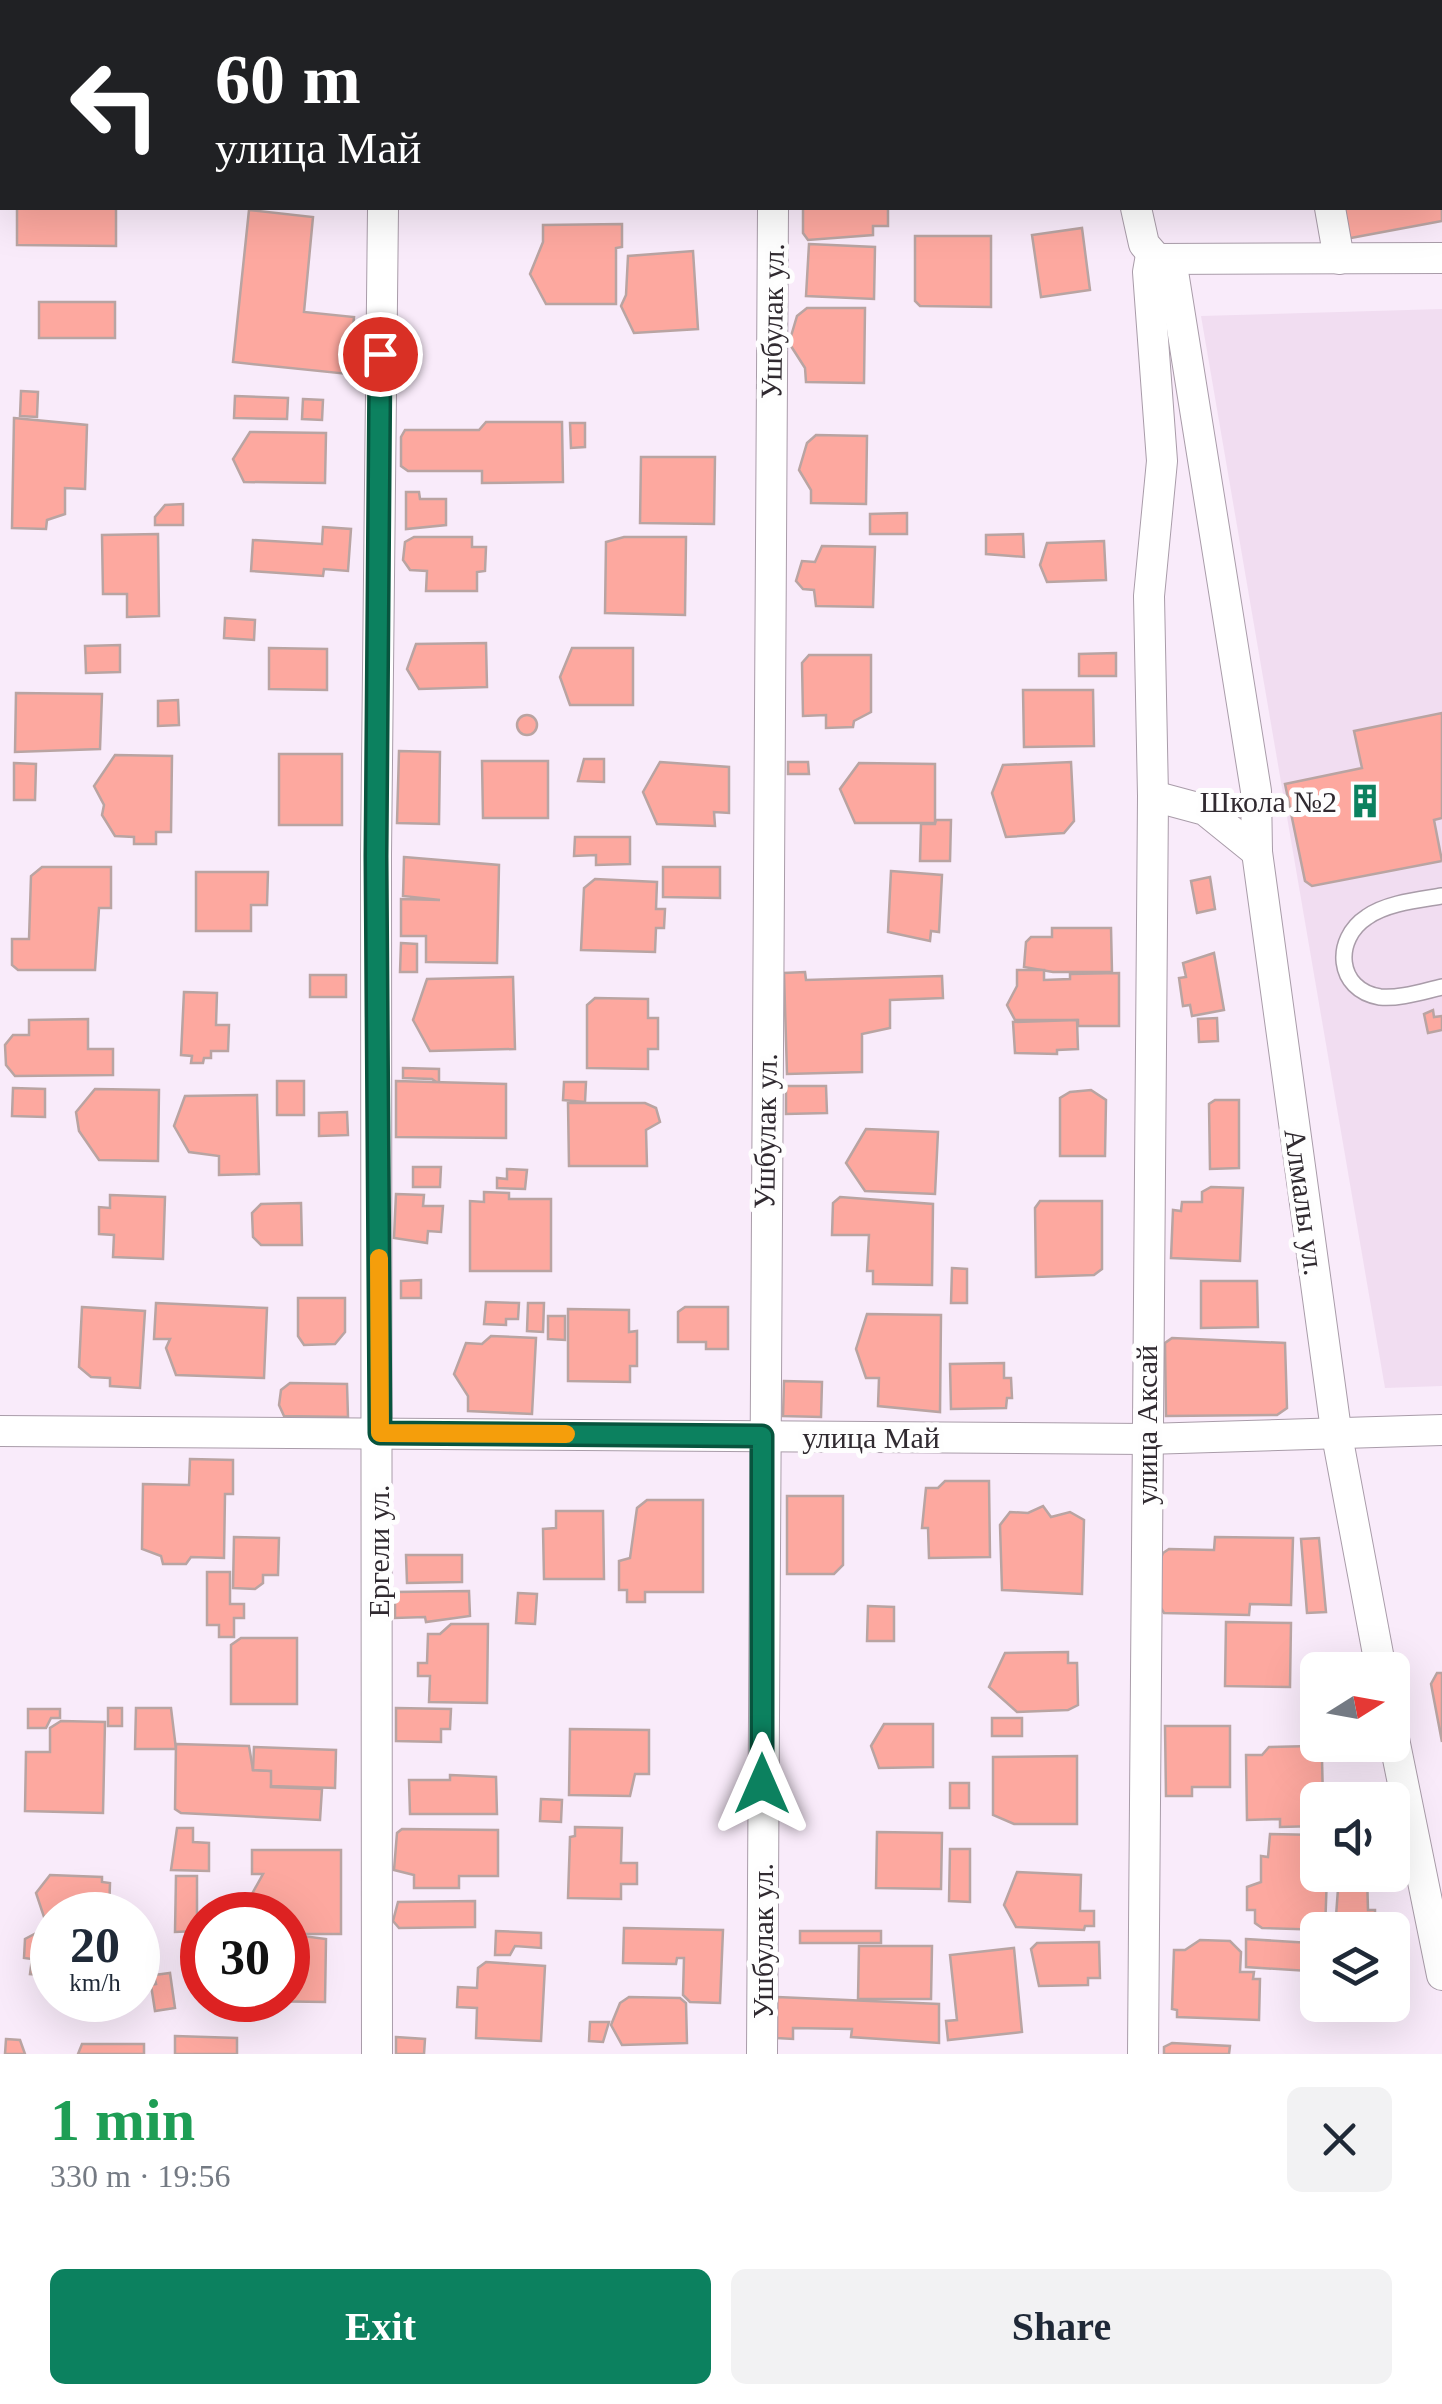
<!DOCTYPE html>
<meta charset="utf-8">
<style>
body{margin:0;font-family:Georgia,serif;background:#f2f2f3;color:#1f2937;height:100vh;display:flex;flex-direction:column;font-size:38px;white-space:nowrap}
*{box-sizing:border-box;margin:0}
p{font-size:32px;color:#747a83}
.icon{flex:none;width:55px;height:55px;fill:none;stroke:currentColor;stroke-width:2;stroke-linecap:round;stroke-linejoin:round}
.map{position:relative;height:2054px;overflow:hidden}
.panel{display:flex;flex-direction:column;background:#fff;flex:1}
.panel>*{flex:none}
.banner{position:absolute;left:0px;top:0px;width:1442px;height:210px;box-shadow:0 10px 40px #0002;background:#202124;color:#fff;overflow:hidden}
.needle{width:65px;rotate:79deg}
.tools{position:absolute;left:1300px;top:1652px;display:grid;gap:20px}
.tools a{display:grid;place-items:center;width:110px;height:110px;border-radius:15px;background:#fff;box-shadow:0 10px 40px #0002;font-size:50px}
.speed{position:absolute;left:30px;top:1892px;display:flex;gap:20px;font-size:50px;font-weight:700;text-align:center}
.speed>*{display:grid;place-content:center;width:130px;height:130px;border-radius:50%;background:#fff;box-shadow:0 10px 40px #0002;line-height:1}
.speed small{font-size:25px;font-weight:400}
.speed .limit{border:15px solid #d22;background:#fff;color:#111}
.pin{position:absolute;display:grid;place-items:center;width:85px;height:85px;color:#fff;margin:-42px;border:5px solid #fff;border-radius:50%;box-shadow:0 2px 10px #0007}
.me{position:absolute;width:110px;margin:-55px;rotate:0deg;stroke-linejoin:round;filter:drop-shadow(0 0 8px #0008)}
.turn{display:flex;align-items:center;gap:35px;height:210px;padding:0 50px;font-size:45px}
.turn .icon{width:130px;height:130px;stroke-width:2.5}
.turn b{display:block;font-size:70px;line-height:85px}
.round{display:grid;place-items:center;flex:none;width:105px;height:105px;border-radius:15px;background:#f2f2f3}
.head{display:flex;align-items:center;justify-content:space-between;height:170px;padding:0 50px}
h1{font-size:60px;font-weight:600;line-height:75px;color:#1e9e55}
.button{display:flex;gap:20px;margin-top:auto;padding:20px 50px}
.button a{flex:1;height:115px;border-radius:15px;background:#0c815f;color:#fff;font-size:40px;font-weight:600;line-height:115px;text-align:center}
.button a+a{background:#f2f2f3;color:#1f2937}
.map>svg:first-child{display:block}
.built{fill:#f1ddf1}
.building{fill:#fda89f;stroke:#b9a4a2;stroke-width:2.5}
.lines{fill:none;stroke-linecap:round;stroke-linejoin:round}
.service-casing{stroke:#a99ca9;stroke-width:18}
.minor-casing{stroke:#a99ca9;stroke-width:32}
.service{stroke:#fff;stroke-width:15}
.minor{stroke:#fff;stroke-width:30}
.route-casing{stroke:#08543e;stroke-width:25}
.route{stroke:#0c815f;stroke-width:18}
.slow{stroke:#f59e0b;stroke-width:18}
.labels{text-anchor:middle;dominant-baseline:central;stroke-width:10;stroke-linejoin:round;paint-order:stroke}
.street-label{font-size:30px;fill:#302a30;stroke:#fefefe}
.poi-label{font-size:30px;fill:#302a30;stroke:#fefefe;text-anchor:end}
</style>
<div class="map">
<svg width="1442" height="2054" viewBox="0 0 1442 2054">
<rect width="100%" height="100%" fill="#f9ebfa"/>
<polygon class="built" points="1442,309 1442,1386 1385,1388 1201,316"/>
<g class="building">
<polygon points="1440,104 1442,221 1340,240 1335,208 1440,208"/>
<polygon points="17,208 116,208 116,246 17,245"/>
<polygon points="803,208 888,208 888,226 873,226 873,235 808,240 803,233"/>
<polygon points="249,210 313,217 304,312 354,317 348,374 233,362"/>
<polygon points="622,224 622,247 616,248 616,304 546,304 530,274 543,242 543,225"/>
<polygon points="1082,228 1090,290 1041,297 1032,235"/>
<polygon points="915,236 991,236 991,307 920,306 915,301"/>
<polygon points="809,244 875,247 874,299 806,296"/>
<polygon points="693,251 698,329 634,333 621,306 626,295 628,256"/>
<rect x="39" y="302" width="76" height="36"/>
<polygon points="807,308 865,308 864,383 806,382 805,368 789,343 797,316"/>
<polygon points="21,391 38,392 37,417 20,416"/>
<polygon points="235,396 288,398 287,419 234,418"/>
<polygon points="303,399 323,400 322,420 302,419"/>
<polygon points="14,418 87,425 85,489 65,488 65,514 47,520 46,529 12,528"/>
<polygon points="486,422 562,422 563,482 482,483 482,471 408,471 401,466 401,437 405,430 479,430"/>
<polygon points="570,423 585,423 585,447 571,448"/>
<polygon points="250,432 326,433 325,483 244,482 233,459"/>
<polygon points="816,435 867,436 866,504 811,503 811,490 799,470 807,443"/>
<polygon points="641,457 715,457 714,524 640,523"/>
<polygon points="406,492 419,492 420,499 446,499 446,525 406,529"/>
<polygon points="183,504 183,525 155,525 155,517 165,505"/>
<polygon points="907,513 907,534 870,534 870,514"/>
<polygon points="323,527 351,529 348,571 324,569 323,576 251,571 253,540 322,544"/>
<polygon points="158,534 159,616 127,617 127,594 103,594 102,535"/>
<polygon points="1023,534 1024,557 986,554 986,535"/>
<polygon points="414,537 472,537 472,547 486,547 485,571 477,572 477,591 426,591 427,571 410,570 403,560 405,542"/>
<polygon points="624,537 686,537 685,615 605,613 606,542"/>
<polygon points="1104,541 1106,580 1047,582 1040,565 1047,543"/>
<polygon points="822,546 875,547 873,607 816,606 814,590 803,589 796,581 802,561 815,562"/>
<polygon points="225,618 255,620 254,640 224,638"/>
<polygon points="486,643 487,687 419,689 407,669 416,644"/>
<polygon points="120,645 120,672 86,673 85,646"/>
<polygon points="269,648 327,649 327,690 269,689"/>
<polygon points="572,648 633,648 633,705 570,705 560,677"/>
<polygon points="1116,653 1116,676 1079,676 1079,654"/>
<polygon points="809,655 871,655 871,712 854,721 853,727 826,728 826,715 803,716 802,663"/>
<polygon points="1023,690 1093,690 1094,746 1024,747"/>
<polygon points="16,693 102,694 100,749 15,752"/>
<polygon points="178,700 179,725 158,726 158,701"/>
<polygon points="1442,713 1442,818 1434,820 1442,861 1312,886 1305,881 1285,784 1362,768 1354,731"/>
<circle cx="527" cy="725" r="10"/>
<polygon points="399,751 440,752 439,824 397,823"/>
<rect x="279" y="754" width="63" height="71"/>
<polygon points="115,755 172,756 171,832 156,832 156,844 134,844 134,837 115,836 102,815 104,805 94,786"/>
<polygon points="584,759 604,759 604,782 578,781"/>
<polygon points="482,761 548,761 548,818 483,818"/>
<polygon points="660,762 729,767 729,813 714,812 715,826 657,824 643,792"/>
<polygon points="788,762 808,762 809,774 788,774"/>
<polygon points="1071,762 1074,821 1064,833 1006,837 992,793 1003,765"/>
<polygon points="14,763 36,764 35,800 14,800"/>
<polygon points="859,763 935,764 935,823 855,823 840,789"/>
<polygon points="936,820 951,820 950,861 920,861 921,824 935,824"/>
<polygon points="575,837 630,837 630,864 596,865 596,855 574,856"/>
<polygon points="404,857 499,865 497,963 426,962 426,936 401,936 401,899 440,900 403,896"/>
<polygon points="42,867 111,867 111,908 99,908 95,970 18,970 12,965 12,939 29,939 31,876"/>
<polygon points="663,867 720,867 720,898 663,897"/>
<polygon points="891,871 942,875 939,932 931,931 930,941 888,932"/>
<polygon points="196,872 268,872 267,905 251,905 251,931 196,931"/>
<polygon points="1210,877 1215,909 1197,913 1191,881"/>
<polygon points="595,879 657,882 656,909 665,909 664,928 656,928 655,952 581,950 584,888"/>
<polygon points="1052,928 1111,928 1112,972 1053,972 1024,967 1026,942 1031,937 1052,937"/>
<polygon points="401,943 417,944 417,972 400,972"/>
<polygon points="1214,953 1224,1010 1192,1016 1190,1005 1183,1006 1179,978 1186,977 1183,963"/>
<polygon points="1017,970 1044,970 1044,980 1070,979 1070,974 1119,973 1119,1026 1078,1026 1078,1020 1015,1020 1007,1005 1017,986"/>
<polygon points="805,972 806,980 942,976 943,998 890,1000 890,1028 862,1034 862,1072 787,1074 784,973"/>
<rect x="310" y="975" width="36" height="22"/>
<polygon points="513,977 515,1049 430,1051 413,1020 427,979"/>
<polygon points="184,992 217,993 216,1025 229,1025 228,1051 211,1051 211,1058 204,1058 203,1063 191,1063 192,1056 181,1055"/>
<polygon points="595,998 648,999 648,1018 658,1018 658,1049 648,1049 648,1069 587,1068 587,1005"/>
<polygon points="1433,1010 1434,1017 1442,1016 1442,1030 1428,1033 1424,1014"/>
<polygon points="1217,1018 1218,1041 1199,1042 1198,1019"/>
<polygon points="88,1019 88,1049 113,1049 113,1075 15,1076 6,1065 5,1045 13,1035 29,1035 29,1020"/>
<polygon points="1077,1020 1078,1049 1057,1050 1057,1054 1015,1053 1013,1022"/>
<polygon points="403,1068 439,1069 439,1084 432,1079 403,1078"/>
<rect x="277" y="1081" width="27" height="34"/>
<polygon points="396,1081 506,1084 506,1138 396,1137"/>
<polygon points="564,1082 586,1082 585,1102 563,1100"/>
<polygon points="786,1086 826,1086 827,1113 786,1114"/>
<polygon points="13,1088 45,1089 45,1117 12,1116"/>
<polygon points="95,1089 159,1090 158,1161 99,1160 79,1131 76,1112"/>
<polygon points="1091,1090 1106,1100 1105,1156 1060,1156 1060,1098 1070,1092"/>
<polygon points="257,1095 259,1174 219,1175 219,1156 189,1152 174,1126 185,1096"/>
<polygon points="1215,1100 1239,1100 1239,1168 1210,1169 1209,1104"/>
<polygon points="568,1103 645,1103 656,1108 660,1122 646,1130 647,1166 569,1166"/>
<polygon points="347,1112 348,1135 319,1136 319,1113"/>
<polygon points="866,1129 938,1132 935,1194 865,1191 846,1163"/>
<polygon points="413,1167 441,1167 440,1187 413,1187"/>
<polygon points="507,1169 527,1170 525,1189 497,1188 497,1178 507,1179"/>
<polygon points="1211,1187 1243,1188 1240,1261 1171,1258 1173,1210 1181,1211 1182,1202 1202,1202 1202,1192"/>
<polygon points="484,1192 509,1193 509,1199 551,1199 551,1271 470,1271 470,1201 484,1202"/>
<polygon points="396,1194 424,1195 423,1206 443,1206 441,1232 428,1231 427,1243 394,1238"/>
<polygon points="110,1195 165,1197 163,1259 113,1257 114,1235 99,1234 99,1207 110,1208"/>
<polygon points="840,1197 933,1204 932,1285 873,1284 873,1271 867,1271 869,1235 832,1235 833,1203"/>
<polygon points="1040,1201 1102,1201 1102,1269 1094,1275 1036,1277 1035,1208"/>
<polygon points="301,1203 302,1245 261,1245 253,1237 252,1213 261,1204"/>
<polygon points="952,1268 967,1269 967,1303 951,1303"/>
<polygon points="421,1280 421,1298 401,1298 401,1281"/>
<polygon points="1201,1281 1257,1281 1258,1327 1201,1328"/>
<polygon points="298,1298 345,1298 345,1332 335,1344 304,1345 298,1336"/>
<polygon points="486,1302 519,1303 518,1319 506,1319 506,1325 484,1324"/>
<polygon points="156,1303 267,1308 264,1378 176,1375 166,1348 170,1339 154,1339"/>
<polygon points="528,1303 544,1303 543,1332 527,1331"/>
<polygon points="82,1307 145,1311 140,1388 110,1386 110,1378 91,1377 79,1367"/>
<polygon points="685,1307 728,1307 728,1349 706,1349 706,1342 678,1342 678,1312"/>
<polygon points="568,1309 629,1310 629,1332 637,1331 637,1366 630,1366 630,1382 568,1381"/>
<polygon points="867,1314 941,1315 940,1412 878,1406 879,1378 866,1378 856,1349"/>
<polygon points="548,1316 565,1316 565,1340 548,1339"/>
<polygon points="491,1336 536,1338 532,1414 468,1411 468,1396 454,1374 466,1343 482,1344"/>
<polygon points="1172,1338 1285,1343 1287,1408 1277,1415 1166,1416 1165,1343"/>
<polygon points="1004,1363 1004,1378 1011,1378 1012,1398 1007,1398 1006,1408 951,1409 950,1364"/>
<polygon points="784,1381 822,1382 821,1417 783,1416"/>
<polygon points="290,1383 347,1384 348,1417 284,1416 279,1405 281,1390"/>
<polygon points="190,1459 233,1460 233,1494 225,1494 224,1558 191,1557 186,1564 163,1564 161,1556 142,1549 143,1484 189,1485"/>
<polygon points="945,1481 989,1481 990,1557 929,1558 928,1528 922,1528 926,1488 938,1488"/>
<polygon points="787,1496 843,1496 843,1565 834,1574 787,1574"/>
<polygon points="647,1500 703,1500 703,1592 645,1592 645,1602 627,1602 627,1590 619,1590 619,1561 630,1558 637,1508"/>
<polygon points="1043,1506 1051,1517 1070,1512 1084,1520 1082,1594 1002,1590 1000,1525 1010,1512 1028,1513"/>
<polygon points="556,1511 603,1511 604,1579 544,1579 543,1529 556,1528"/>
<polygon points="234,1537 279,1538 278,1575 263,1575 263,1583 255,1589 233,1588"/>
<polygon points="1215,1537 1293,1538 1291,1605 1250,1604 1249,1615 1164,1613 1156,1600 1156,1570 1163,1553 1169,1549 1214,1550"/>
<polygon points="1319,1538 1326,1612 1307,1613 1301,1539"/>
<polygon points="406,1555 462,1555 462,1582 407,1583"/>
<polygon points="207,1572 230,1572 230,1604 244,1604 244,1618 234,1618 234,1637 219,1637 219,1625 207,1625"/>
<polygon points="469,1591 470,1616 426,1622 425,1617 395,1618 395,1592"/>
<polygon points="518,1593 537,1594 535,1624 516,1623"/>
<polygon points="868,1606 894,1607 894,1641 867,1641"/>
<polygon points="1226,1622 1291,1623 1290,1687 1225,1686"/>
<polygon points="451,1624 488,1624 487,1703 429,1702 430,1676 418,1676 418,1663 427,1663 428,1634 440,1634"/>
<polygon points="241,1638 297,1638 297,1704 231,1704 231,1645"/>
<polygon points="1068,1652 1068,1663 1077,1663 1078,1705 1068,1710 1017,1712 989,1687 1005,1653"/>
<polygon points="1437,1673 1442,1673 1442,1742 1431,1684"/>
<rect x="108" y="1708" width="14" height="18"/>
<polygon points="136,1708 171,1708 176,1749 135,1749"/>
<polygon points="396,1708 451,1709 450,1729 441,1729 441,1742 396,1741"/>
<polygon points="28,1709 60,1709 60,1718 51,1718 46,1728 28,1728"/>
<rect x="992" y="1718" width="30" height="18"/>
<polygon points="61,1721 105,1722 103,1813 25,1811 26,1752 50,1752 50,1728"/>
<polygon points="884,1724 933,1724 933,1767 879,1768 871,1746"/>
<polygon points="1165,1726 1230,1726 1230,1787 1192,1787 1192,1796 1166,1796"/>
<polygon points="570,1729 649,1730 649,1774 635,1774 630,1796 569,1795"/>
<polygon points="176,1744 249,1746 253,1770 272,1771 271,1787 322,1789 320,1820 181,1813 175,1809"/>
<polygon points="1312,1746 1322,1759 1323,1800 1318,1800 1318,1826 1280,1827 1280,1819 1247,1820 1246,1755 1262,1755 1269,1747"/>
<polygon points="254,1747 336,1750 335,1788 271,1786 271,1771 253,1770"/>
<polygon points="1077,1756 1077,1824 1014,1824 993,1815 993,1757"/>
<polygon points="450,1775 496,1777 497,1814 410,1814 409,1780 450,1780"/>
<rect x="950" y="1783" width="19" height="25"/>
<polygon points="541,1799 562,1800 561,1822 540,1821"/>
<polygon points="575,1827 622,1828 621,1863 637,1863 637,1884 621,1884 621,1899 568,1898 570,1837 575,1836"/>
<polygon points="177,1828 193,1828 193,1842 209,1843 209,1871 171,1870"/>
<polygon points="402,1829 498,1830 498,1876 459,1876 459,1888 414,1888 414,1875 394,1870 397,1833"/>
<polygon points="877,1832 942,1833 941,1889 876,1888"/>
<polygon points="1270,1834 1318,1835 1318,1875 1327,1875 1325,1930 1262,1928 1255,1923 1255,1910 1247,1910 1247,1887 1261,1882 1261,1856 1268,1857"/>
<polygon points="950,1849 970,1849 970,1902 949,1901"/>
<polygon points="252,1850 341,1850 341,1934 298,1934 298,1924 288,1924 288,1915 254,1915 248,1901 263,1874 252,1874"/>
<polygon points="1017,1872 1081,1875 1080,1911 1094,1911 1094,1926 1085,1926 1084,1930 1016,1927 1004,1905"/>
<polygon points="50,1875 102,1877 102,1882 110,1883 109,1915 52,1915 52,1924 46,1923 36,1893"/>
<polygon points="1339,1875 1367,1875 1368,1910 1375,1910 1375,1930 1335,1930"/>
<polygon points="176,1876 197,1876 197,1931 175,1932"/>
<polygon points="475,1901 475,1927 399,1928 393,1921 398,1902"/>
<polygon points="624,1928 723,1930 720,2003 690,2002 683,1995 684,1958 677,1958 676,1964 623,1963"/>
<polygon points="42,1930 52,1931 52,1976 30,1974 32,1959 24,1958 25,1939"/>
<polygon points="496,1931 541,1933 541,1948 515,1946 510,1955 495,1955"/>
<rect x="800" y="1931" width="81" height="12"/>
<polygon points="288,1934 326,1939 325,2002 248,2001 288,2000"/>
<polygon points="1246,1939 1310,1943 1308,1971 1246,1967"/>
<polygon points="1200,1940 1230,1941 1241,1952 1240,1972 1254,1972 1253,1979 1260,1979 1259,2020 1177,2017 1177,2010 1172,2009 1174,1950 1185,1950"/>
<polygon points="1099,1942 1100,1978 1088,1978 1088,1985 1039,1986 1031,1949 1037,1943"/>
<polygon points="859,1946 932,1946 931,1999 858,1999"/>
<polygon points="1014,1948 1022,2032 948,2040 946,2021 957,2020 950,1955"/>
<polygon points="486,1962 545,1966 541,2041 476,2038 477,2008 457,2007 458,1987 477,1988 478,1968"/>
<polygon points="170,1973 175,2008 155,2011 151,1985 156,1984 154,1975"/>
<polygon points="629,1997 680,1998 686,2003 687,2043 622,2045 611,2025 620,2003"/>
<polygon points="777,1997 939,2004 939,2043 851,2037 852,2029 793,2028 793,2039 777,2038"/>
<polygon points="590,2022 609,2022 603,2042 589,2041"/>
<polygon points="175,2036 237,2038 237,2054 175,2054"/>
<polygon points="396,2037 425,2039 424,2054 396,2054"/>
<polygon points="6,2039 20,2040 25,2054 5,2054"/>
<polygon points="1172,2043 1230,2046 1229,2054 1164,2054 1164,2047"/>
<polygon points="82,2044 144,2044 144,2054 78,2054"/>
</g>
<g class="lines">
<g class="service-casing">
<path id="service" d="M1442 896C1418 900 1387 903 1367 917 1333 939 1336 990 1380 997 1399 999 1424 991 1442 987"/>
</g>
<g class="minor-casing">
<g id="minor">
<polyline points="1100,0 1101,2"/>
<polyline points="1294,0 1294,2"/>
<polyline points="386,2 386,0"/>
<polyline points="775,2 775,0"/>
<polyline points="0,122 1,0"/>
<polyline points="0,148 2,148"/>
<polyline points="1136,208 1144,244 1157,259 1442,258"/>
<polyline points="1330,208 1339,259"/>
<polyline points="1171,259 1256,791 1257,852 1336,1430 1381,1670"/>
<polyline points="1153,796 1205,810 1257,852"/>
<polyline points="0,1431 1146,1439 1442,1430"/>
<polyline points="1392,1729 1442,1975"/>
<polyline points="377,2054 376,855 383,208"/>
<polyline points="762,2054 773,208"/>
<polyline points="1143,2054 1153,796 1149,596 1162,461 1148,272 1151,255"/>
</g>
</g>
<use href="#service" class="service"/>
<use href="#minor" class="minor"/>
</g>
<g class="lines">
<g class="route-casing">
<polyline id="route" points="380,354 376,856 380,1433 762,1436 762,1784"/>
</g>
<use href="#route" class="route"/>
<polyline class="slow" points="379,1258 380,1433 566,1434"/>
</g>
<defs>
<g id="building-bare" transform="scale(2.7)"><path d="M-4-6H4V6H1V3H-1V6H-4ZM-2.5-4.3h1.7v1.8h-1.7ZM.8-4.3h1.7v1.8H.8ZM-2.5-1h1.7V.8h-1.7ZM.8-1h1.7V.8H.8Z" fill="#0c815f" stroke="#fefefe" stroke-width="2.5" paint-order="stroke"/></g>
</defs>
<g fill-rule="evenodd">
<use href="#building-bare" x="1365" y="801"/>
</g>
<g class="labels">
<g class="street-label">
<text transform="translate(772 321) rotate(-89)">Ушбулак ул.</text>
<text transform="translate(765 1131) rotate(-89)">Ушбулак ул.</text>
<text transform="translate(1305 1202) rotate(82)">Алмалы ул.</text>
<text transform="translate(1146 1425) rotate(-90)">улица Аксай</text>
<text x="871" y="1437">улица Май</text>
<text transform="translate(378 1551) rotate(-90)">Ергели ул.</text>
<text transform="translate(762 1941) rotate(-90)">Ушбулак ул.</text>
</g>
<g class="poi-label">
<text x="1337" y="801">Школа №2</text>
</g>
</g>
</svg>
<div class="tools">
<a><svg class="needle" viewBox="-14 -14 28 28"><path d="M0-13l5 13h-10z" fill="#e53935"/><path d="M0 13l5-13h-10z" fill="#747a83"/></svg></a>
<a><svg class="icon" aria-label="sound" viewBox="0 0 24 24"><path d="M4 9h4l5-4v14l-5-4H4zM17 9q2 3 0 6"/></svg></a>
<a><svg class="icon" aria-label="layers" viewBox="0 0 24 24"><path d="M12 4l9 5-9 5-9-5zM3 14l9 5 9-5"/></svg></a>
</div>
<div class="speed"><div>20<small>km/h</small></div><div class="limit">30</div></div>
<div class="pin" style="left:380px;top:354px;background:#d93025"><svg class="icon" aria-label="arrive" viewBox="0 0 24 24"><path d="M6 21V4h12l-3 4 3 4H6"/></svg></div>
<svg class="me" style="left:762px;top:1784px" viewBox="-20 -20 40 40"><path d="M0-17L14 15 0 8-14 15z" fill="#0c815f" stroke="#fff" stroke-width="4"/></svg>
<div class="banner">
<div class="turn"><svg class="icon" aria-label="left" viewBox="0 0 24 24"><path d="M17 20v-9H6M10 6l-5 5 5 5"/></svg><div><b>60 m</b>улица Май</div></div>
</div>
</div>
<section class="panel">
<div class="head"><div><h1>1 min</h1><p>330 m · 19:56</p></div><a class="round"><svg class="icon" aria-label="close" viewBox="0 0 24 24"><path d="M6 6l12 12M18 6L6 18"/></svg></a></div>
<div class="button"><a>Exit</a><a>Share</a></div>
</section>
